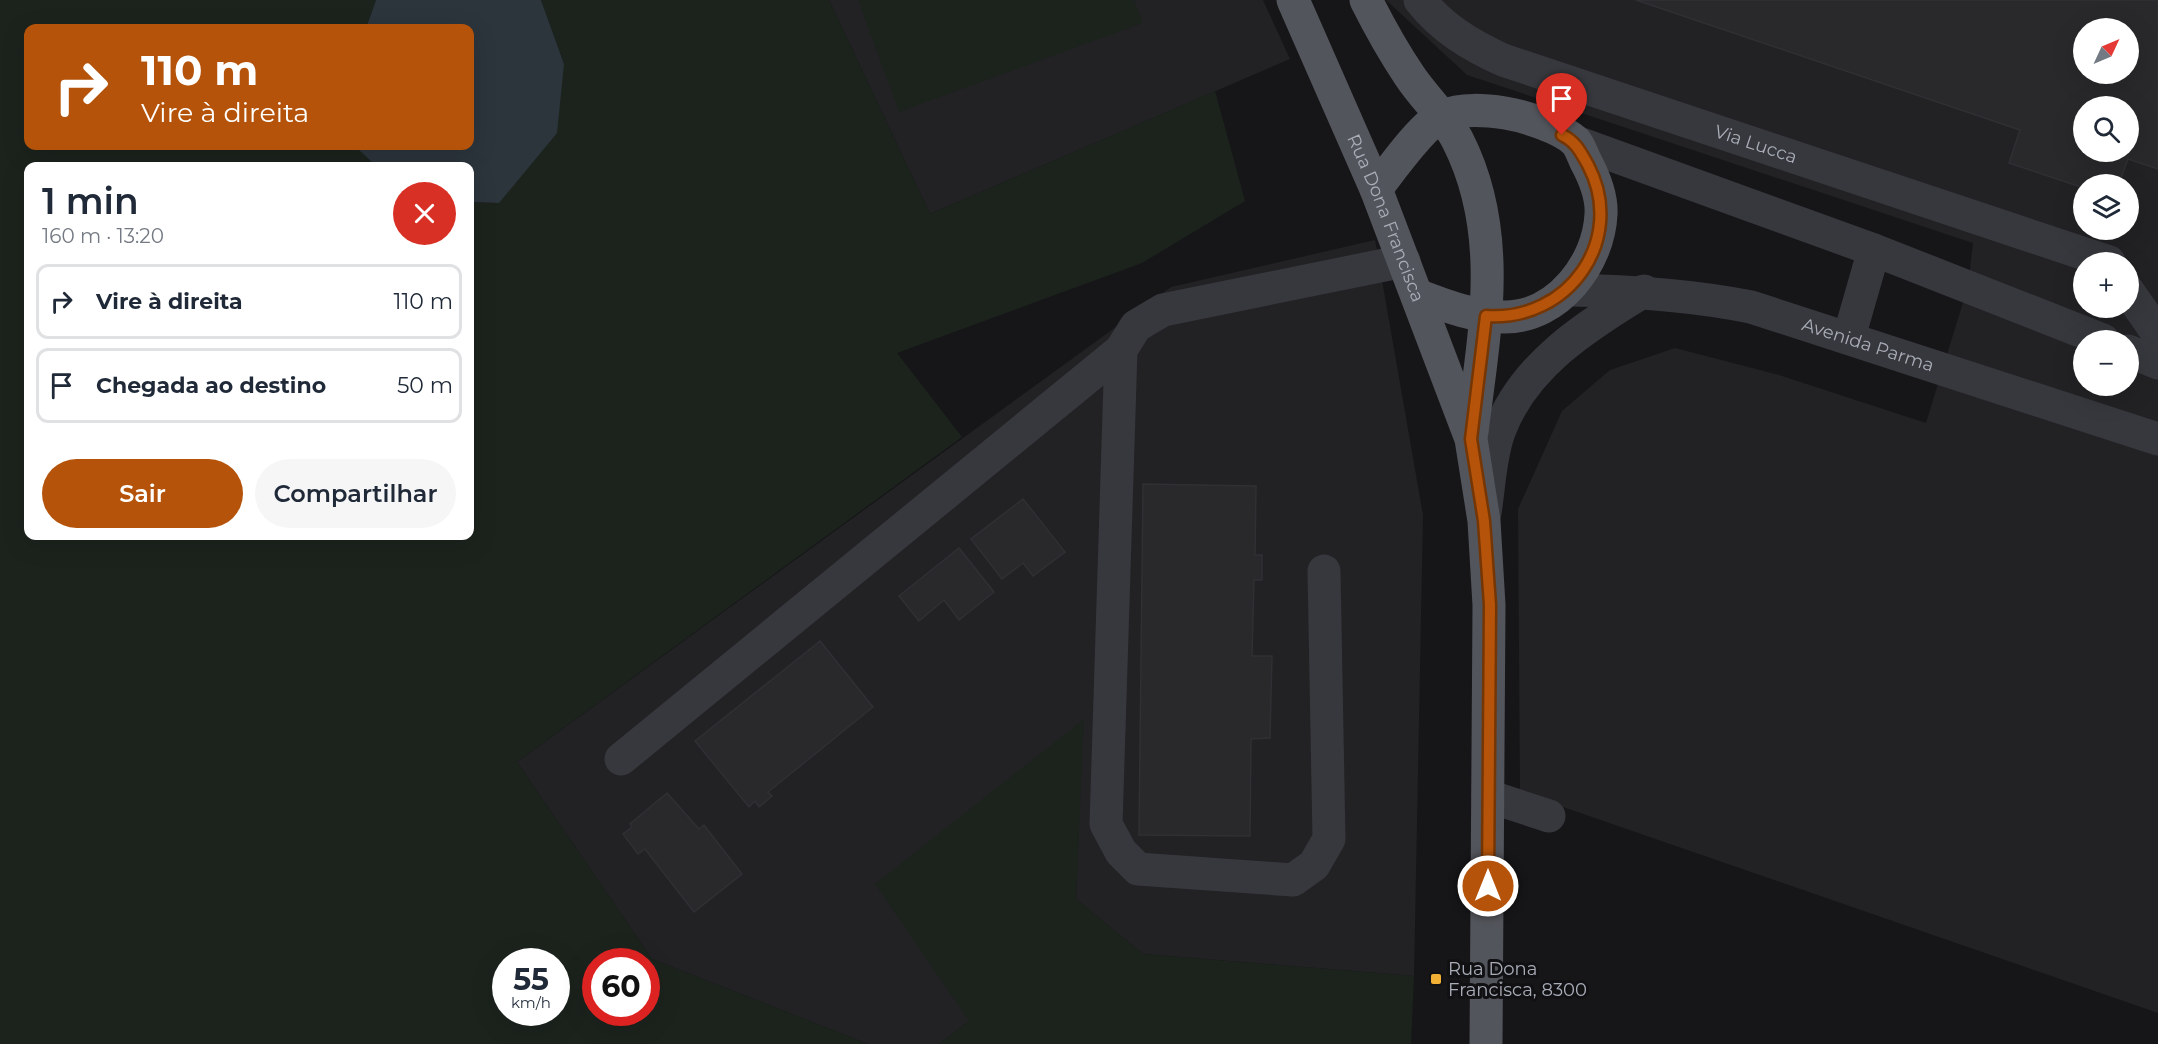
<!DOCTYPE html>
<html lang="pt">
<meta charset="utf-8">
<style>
body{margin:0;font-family:Montserrat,sans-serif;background:#f6f6f7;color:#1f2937;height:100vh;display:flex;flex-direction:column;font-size:22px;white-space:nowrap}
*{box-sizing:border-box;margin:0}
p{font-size:20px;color:#747a83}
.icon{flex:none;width:33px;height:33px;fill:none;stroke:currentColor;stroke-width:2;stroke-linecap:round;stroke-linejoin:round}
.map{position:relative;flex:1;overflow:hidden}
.drawer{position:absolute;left:24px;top:162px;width:450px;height:378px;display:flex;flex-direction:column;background:#fff;border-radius:12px;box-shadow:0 6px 24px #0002}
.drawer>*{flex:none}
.guide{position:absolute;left:24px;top:24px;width:450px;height:126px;border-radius:12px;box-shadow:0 6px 24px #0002;background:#b45309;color:#fff;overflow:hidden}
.needle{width:39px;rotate:46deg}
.buttons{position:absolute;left:2073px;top:18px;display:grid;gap:12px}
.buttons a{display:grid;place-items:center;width:66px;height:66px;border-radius:50%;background:#fff;box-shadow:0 6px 24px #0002;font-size:30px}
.speed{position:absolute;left:492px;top:948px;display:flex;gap:12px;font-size:30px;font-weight:700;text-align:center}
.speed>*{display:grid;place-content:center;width:78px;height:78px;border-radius:50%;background:#fff;box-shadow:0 6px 24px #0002;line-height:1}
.speed small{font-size:15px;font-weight:400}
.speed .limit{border:9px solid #d22;background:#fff;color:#111}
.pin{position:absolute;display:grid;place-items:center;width:51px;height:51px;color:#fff;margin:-62px -26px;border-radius:50% 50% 50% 0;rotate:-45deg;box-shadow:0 0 6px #0007}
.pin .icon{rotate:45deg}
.me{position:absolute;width:66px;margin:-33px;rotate:0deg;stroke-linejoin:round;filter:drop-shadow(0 0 4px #0008)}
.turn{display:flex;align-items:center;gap:21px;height:126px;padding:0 18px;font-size:27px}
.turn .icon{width:78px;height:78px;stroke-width:2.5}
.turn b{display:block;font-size:42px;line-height:51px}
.round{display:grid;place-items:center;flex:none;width:63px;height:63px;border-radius:32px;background:#f6f6f7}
.head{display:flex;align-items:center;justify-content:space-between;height:102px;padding:0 18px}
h1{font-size:36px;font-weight:600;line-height:45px}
.cta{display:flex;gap:12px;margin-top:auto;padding:12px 18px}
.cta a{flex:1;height:69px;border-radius:36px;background:#b45309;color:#fff;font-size:24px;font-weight:600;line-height:69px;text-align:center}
.cta a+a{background:#f6f6f7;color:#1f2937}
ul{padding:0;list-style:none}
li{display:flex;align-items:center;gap:18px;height:75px;margin:0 12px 9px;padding:0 6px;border:3px solid #e0e1e3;border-radius:12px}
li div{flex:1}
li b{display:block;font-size:22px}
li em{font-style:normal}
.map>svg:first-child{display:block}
.built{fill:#222225;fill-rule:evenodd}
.green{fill:#1c231d;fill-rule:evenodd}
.water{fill:#2c353c}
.building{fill:#29292c;stroke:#303034;stroke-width:1.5;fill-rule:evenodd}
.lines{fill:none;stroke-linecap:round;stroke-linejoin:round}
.minor{stroke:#37383d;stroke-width:33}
.major{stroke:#53555c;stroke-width:33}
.route-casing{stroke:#753606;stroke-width:15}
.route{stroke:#b45309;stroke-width:10}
.poi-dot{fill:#f2b134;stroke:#111113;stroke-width:2}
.labels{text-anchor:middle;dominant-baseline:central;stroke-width:6;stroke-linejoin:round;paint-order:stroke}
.street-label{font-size:18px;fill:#a8adb8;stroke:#111113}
.poi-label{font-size:18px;fill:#a8adb8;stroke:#111113;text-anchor:start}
</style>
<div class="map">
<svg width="2158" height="1044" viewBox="0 0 2158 1044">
<rect width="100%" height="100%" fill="#161618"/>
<g class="built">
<polygon points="829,0 1263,0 1290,59 930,214"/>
<path d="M1386 0H2158V1013L1520 792 1518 509 1562 411 1610 370 1675 348 1779 375 1926 423 1968 286 1973 243 1467 75ZM2084 28H2128V74H2084ZM2084 106H2128V152H2084ZM2084 184H2128V230H2084ZM2084 262H2128V308H2084ZM2084 340H2128V386H2084Z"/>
<polygon points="1375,240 1423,515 1414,976 1143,954 1076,899 1083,720 969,1021 939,1044 868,1044 652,959 517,762 1171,287"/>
</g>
<g class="green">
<path d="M0 0H376L366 28H28V146H356L376 166H28V536H470V202L499 203 564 64 541 0H829L930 214 1215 91 1245 201 1142 263 897 353 962 437 517 762 652 959 868 1044H0ZM506 962H556V1012H506ZM596 962H646V1012H596Z"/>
<polygon points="858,0 1134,0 1143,23 899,112"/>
<polygon points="1084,719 1076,899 1143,954 1414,976 1411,1044 939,1044 969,1021 875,884"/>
</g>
<polygon class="water" points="376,0 541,0 564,64 557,133 499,203 470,202 470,166 376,166 356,147 470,146 470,28 366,28"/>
<g class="building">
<path d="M1636 0H2158V169L2128 159 2119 184H2084V188L2009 163 2020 130ZM2084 28H2128V74H2084ZM2084 106H2128V152H2084Z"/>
<polygon points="1143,484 1256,486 1255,555 1262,555 1262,580 1254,580 1252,656 1272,656 1270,738 1251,739 1250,836 1139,835"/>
<polygon points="1023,499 1065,552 1033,576 1023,563 1002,579 971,539"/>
<polygon points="959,548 994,592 959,620 944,600 919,621 899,596"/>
<polygon points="820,641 873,707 768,792 772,796 759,807 755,801 749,807 695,741"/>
<polygon points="667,793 699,829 704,825 742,874 694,912 645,849 638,854 623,834 632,827 630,824"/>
</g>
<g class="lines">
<g class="minor">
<path id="s1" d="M1420 0C1442 28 1470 45 1503 60L2109 262"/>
<polyline points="1576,142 1874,250 2103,340"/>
<path id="s2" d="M1569 290C1631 291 1690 295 1751 307L2158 439"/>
<polyline points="2128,291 2158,334"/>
<polyline points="1849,337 1874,250"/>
<polyline points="2128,351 2158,363"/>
<path d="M1485 513C1489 488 1490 457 1499 432 1523 366 1586 326 1644 291"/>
<polyline points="1324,571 1329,839 1314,865 1293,880 1138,869 1121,852 1106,824 1121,350 1136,326 1163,310 1404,261"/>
<polyline points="621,759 1121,350"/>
<polyline points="1488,796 1549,816"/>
</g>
<g class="major">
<path id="s3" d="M1293 0 1376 189 1471 439 1484 521 1489 605 1486 1044"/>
<path d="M1366 0C1379 26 1393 51 1409 75 1424 98 1446 117 1458 141 1505 234 1484 334 1472 432"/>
<path d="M1376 189C1390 171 1423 124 1442 116 1462 108 1485 110 1505 113 1524 116 1562 128 1576 142 1580 147 1583 156 1586 162 1594 177 1602 197 1601 214 1599 263 1558 317 1505 317 1474 317 1446 306 1417 295"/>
</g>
</g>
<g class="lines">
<g class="route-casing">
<path id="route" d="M1488 886 1490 605 1484 521 1471 439 1486 316C1569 322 1627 239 1588 165 1580 151 1576 142 1562 135"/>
</g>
<use href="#route" class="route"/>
</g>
<rect class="poi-dot" x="1430" y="973" width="12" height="12" rx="3"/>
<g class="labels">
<g class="street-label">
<text stroke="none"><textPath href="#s1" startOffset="370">Via Lucca</textPath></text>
<text stroke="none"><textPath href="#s3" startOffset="237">Rua Dona Francisca</textPath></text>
<text stroke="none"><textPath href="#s2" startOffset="306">Avenida Parma</textPath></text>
</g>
<g class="poi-label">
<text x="1448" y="969">Rua Dona<tspan x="1448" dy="21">Francisca, 8300</tspan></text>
</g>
</g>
</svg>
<div class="buttons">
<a><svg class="needle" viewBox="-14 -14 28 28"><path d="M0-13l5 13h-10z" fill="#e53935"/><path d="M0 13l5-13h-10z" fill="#747a83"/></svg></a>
<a><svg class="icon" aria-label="search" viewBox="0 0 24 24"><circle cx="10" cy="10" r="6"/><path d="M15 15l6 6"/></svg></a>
<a><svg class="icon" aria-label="layers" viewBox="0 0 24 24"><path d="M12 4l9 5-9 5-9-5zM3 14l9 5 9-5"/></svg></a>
<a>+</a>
<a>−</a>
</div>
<div class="speed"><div>55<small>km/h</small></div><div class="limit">60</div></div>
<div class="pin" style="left:1562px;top:135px;background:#d93025"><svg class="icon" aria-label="arrive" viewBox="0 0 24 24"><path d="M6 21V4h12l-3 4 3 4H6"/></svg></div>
<svg class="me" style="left:1488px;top:886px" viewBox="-20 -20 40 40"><circle r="17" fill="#b45309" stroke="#fff" stroke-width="3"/><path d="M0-11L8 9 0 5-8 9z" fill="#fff"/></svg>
<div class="guide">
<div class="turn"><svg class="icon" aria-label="right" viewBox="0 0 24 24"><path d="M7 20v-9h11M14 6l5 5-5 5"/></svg><div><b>110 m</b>Vire à direita</div></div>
</div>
<section class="drawer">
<div class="head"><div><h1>1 min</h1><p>160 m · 13:20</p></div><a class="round" style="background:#d93025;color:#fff"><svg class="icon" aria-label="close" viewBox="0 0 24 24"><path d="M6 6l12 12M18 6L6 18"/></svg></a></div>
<ul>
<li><svg class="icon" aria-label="right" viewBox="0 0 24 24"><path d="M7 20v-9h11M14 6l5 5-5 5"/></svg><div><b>Vire à direita</b></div><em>110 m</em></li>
<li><svg class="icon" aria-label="arrive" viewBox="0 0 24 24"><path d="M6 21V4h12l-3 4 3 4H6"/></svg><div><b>Chegada ao destino</b></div><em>50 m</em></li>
</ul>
<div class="cta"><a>Sair</a><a>Compartilhar</a></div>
</section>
</div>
